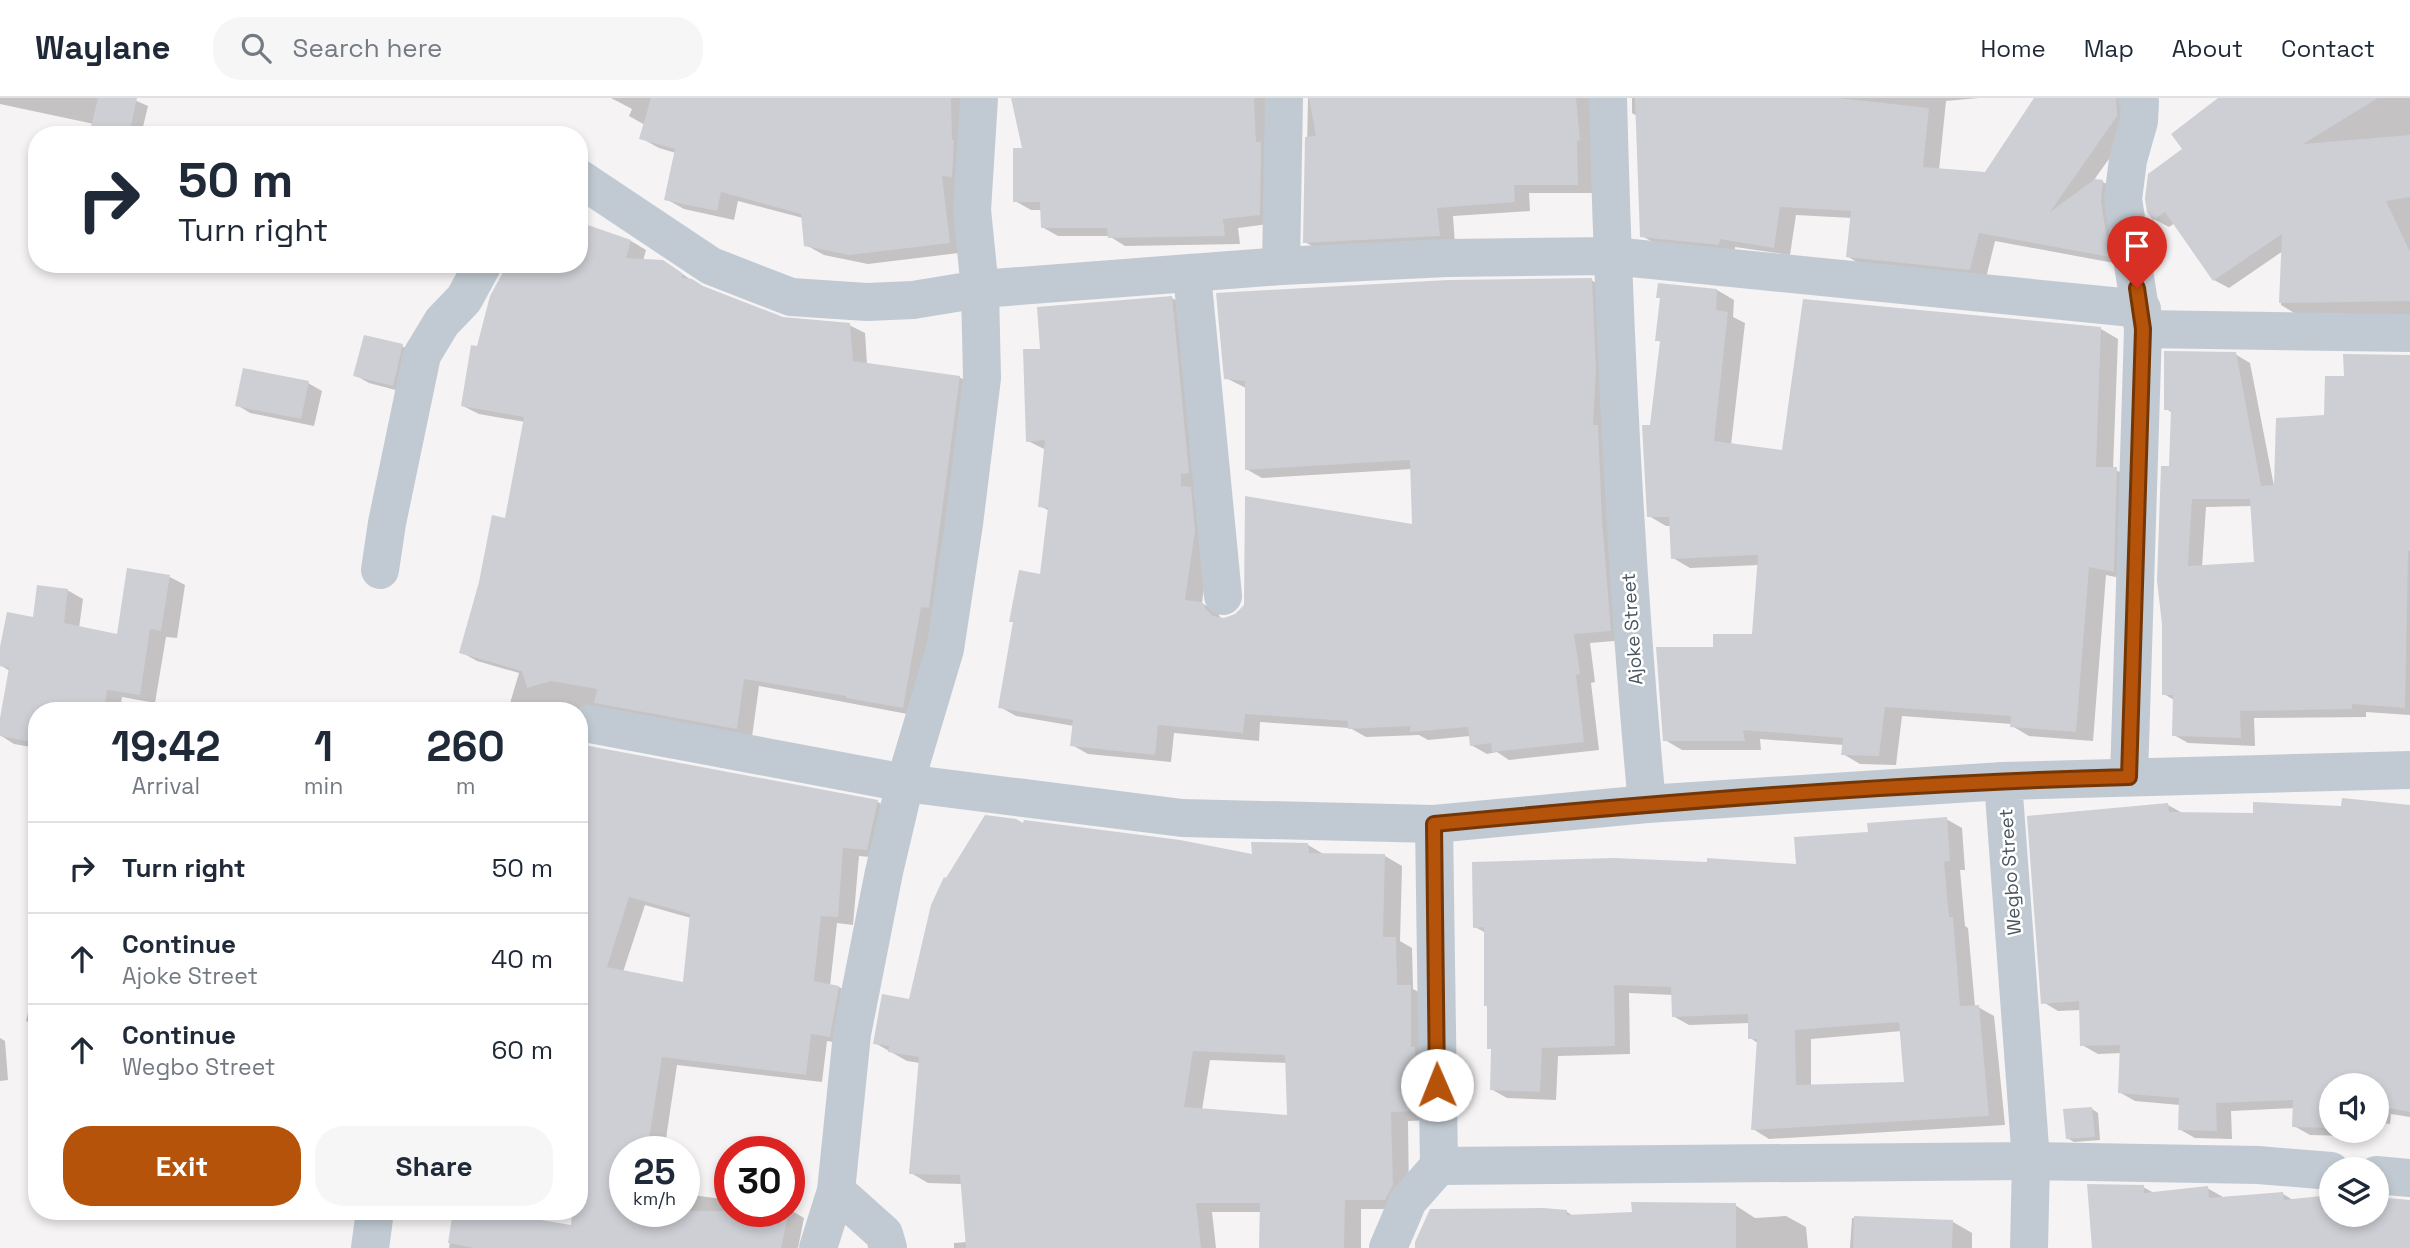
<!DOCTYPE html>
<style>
body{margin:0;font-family:"Space Grotesk",sans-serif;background:#f6f6f7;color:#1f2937;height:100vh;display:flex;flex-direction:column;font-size:26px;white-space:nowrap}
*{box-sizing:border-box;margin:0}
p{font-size:23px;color:#747a83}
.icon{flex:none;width:38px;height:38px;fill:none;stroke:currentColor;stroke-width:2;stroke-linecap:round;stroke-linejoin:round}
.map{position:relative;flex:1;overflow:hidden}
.drawer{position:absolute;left:28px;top:604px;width:560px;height:518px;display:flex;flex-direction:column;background:#fff;border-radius:28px;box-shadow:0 4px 10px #0003}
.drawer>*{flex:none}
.guide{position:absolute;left:28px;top:28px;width:560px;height:147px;border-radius:28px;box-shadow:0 4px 10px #0003;background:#fff;color:#1f2937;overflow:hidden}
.controls{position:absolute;left:2319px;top:975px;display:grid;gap:14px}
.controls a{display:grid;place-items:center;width:70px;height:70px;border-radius:50%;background:#fff;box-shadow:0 4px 10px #0003;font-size:35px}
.speed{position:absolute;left:609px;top:1038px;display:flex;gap:14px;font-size:35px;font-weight:700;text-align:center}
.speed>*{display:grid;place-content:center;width:91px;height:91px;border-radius:50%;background:#fff;box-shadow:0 4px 10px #0003;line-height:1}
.speed small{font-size:18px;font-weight:400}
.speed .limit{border:10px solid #d22;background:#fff;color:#111}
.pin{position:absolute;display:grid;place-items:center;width:60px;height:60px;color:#fff;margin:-72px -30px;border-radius:50% 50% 50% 0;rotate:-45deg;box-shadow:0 0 7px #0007}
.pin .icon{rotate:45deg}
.me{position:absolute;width:77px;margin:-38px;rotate:359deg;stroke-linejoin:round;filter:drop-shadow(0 0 5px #0008)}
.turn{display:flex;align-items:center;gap:24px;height:147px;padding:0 35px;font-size:32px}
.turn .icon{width:91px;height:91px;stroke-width:2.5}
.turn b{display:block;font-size:49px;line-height:60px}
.eta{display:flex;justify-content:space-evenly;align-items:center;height:119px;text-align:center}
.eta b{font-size:42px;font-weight:800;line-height:49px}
.button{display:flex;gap:14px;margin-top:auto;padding:14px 35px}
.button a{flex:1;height:80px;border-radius:28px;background:#b45309;color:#fff;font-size:28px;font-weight:800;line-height:80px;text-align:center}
.button a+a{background:#f6f6f7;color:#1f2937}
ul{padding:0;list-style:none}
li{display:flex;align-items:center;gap:21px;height:91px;padding:0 35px;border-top:2px solid #e0e1e3}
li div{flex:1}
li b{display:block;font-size:26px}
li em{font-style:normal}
header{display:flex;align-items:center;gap:42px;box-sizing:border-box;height:98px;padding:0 35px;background:#fff;border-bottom:2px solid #e0e1e3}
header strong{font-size:33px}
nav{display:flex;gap:38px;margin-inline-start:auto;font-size:24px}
.search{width:490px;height:63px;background:#f6f6f7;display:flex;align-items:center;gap:18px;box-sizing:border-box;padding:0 24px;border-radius:28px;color:#747a83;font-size:26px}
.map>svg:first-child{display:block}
.shadow{fill:#0003;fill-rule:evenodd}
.building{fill:#cdcfd5;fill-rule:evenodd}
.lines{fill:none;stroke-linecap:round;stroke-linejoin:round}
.minor{stroke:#c1cad2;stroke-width:38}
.route-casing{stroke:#753606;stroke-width:18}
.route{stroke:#b45309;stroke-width:12}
.labels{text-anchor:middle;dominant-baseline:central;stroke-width:5;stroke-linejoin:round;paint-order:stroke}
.street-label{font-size:19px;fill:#4a5661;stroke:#fff}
</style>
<header>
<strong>Waylane</strong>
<div class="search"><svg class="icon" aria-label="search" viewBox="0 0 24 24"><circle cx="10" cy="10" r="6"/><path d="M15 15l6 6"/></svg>Search here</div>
<nav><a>Home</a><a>Map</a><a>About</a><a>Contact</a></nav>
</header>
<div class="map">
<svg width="2410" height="1150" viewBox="0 0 2410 1150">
<rect width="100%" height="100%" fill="#f5f3f3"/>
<g class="shadow">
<polygon points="0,0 130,0 148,8 141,37 91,37 94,26 0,6"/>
<polygon points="611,0 968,0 967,154 868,166 824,157 806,147 803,120 738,103 734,122 684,111 666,101 676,55 659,50 641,40 645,27 629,18 632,11"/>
<polygon points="1013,0 1280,0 1275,125 1238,130 1240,146 1125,148 1109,138 1058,138 1042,129 1042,112 1031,112 1015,103 1024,51"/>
<polygon points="1308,0 1604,0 1594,95 1529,95 1530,113 1453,118 1455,147 1321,153 1305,144"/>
<polygon points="1632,0 1979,0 1946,3 1939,72 1986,75 2036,0 2134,0 2133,27 2094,82 2103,84 2119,93 2125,167 1995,143 1986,180 1863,168 1847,158 1852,120 1796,117 1790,157 1735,149 1735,155 1658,147 1642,138 1637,18 1632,15"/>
<polygon points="2221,0 2410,0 2410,220 2296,216 2281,207 2283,153 2229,190 2214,182 2175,125 2169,129 2154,121 2185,52"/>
<path d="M631 143 646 152 643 163 678 173 697 186 783 221 849 227 865 235 867 266 959 279 975 288 918 618 759 588 752 639 584 631 585 644 589 650 878 704 893 713 882 760 859 758 853 827 837 825 830 888 839 889 854 898 845 946 827 943 822 984 677 967 664 1054H625V1113H684V1096L730 1102V1113H789V1111L804 1120 798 1150H449L455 1113H507L506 1118 572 1130 574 1113H579V612H508L519 575 477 563 461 554 506 422 525 324 479 316 463 308 478 250 506 166H579ZM645 807 691 820 684 886 623 874Z"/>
<polygon points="1591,182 1607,191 1626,542 1590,545 1595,584 1591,585 1599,652 1509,662 1497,654 1487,656 1471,647 1470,638 1428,642 1419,637 1366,639 1350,630 1260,624 1259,643 1174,635 1171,664 1088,656 1072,647 1074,628 1016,618 1000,609 1042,478 1050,413 1040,408 1046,352 1028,343 1042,253 1172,200 1188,209 1210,443 1202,505 1218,515 1221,521 1225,522 1413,428 1412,371 1262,380 1246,371 1246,290 1226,280"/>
<polygon points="1717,192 1734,202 1733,219 1745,225 1731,347 1784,354 2101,231 2118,241 2113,371 2134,380 2130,482 2106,477 2093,643 2029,638 2012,628 2012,626 1902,618 1896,667 1860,666 1843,656 1844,647 1760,641 1761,652 1682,652 1665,642 1754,538 1759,467 1690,470 1673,460 1671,428 1666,428 1649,418 1651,329 1661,244 1657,242 1662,201 1658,199"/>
<polygon points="402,248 416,256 407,295 369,285 355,277"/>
<path d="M2235 256 2250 265 2274 388 2326 319 2346 280 2410 259V617L2366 614V619L2254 620 2255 648 2188 645 2174 637V602L2164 596 2173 315 2166 311ZM2252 408 2256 466 2202 469 2206 409Z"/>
<polygon points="308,285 322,293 314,328 250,315 237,307"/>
<polygon points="170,479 185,487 177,540 166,539 155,605 122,599 120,612 37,612 37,650 14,646 0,637 10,573 0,567 0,558 35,521 67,492 83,501 79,530 119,538"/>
<polygon points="2168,707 2184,716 2255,717 2410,710 2410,1019 2391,1016 2390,1026 2376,1024 2376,987 2331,987 2331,1032 2350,1032 2350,1038 2310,1037 2294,1028 2295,1010 2231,1013 2232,1041 2195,1040 2179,1031 2180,1007 2135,1003 2119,994 2122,955 2098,956 2082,947 2081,912 2058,913 2043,904"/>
<path d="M1946 721 1962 730 1965 772H1960L1965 828 1968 830 1975 909H1978L1994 918 2005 1027 1769 1041 1753 1031 1758 945 1750 940V925L1689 927 1673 918V897L1629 895 1630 956 1558 958 1556 1002 1507 1000 1491 991 1493 952 1488 909 1486 907V835L1475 829 1798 768 1870 735ZM1902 933 1906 986 1811 988V941Z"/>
<path d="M1024 728 1253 758 1308 747 1325 757 1385 758 1402 768 1400 843 1412 850 1413 891 1428 899 1433 1022 1408 1023 1409 1098 1402 1111H1361V1150H1261V1114H1212L1216 1150H954V1145L967 1144 962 1086 928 1085 911 1075 920 965 907 963 875 945 910 903ZM1210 962 1287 965 1289 1019 1202 1012Z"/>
<polygon points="36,883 37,883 37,927 26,923"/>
<polygon points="0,940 5,943 8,982 0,983"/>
<polygon points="2092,1011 2098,1015 2100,1042 2074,1044 2067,1040"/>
<polygon points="2143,1089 2156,1096 2207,1090 2223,1099 2283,1096 2293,1102 2331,1099 2331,1116 2376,1116 2410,1103 2410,1150 2094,1150"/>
<polygon points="1735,1107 1755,1120 1786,1118 1806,1129 1808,1150 1416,1150 1567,1114 1575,1119"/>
<polygon points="1852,1120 1953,1124 1972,1135 1972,1150 1850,1150"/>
</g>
<g class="building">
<polygon points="98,0 137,0 129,37 89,37"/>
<polygon points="651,0 951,0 952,42 954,42 952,79 942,78 950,145 849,157 804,148 801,116 721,94 717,113 664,102 675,51 639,41"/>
<polygon points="1011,0 1254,0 1256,44 1261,44 1260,117 1223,121 1225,138 1108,140 1107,130 1041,130 1040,104 1013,104 1013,50 1022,50"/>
<polygon points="1309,0 1576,0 1580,42 1577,43 1578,87 1514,87 1515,104 1437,110 1440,138 1303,145 1305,39 1316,38"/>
<polygon points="1635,0 1838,0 1929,10 1923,69 1985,74 2034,0 2116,0 2117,18 2050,114 2095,81 2103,82 2101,104 2110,159 1979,135 1970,172 1846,159 1851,113 1780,109 1774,150 1720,141 1719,147 1640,139"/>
<polygon points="2218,0 2378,0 2303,46 2410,37 2410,99 2386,103 2410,154 2410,203 2279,205 2282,136 2213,183 2165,114 2153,122 2147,114 2145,101 2148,76 2182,51 2171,36"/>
<polygon points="579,124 631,142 626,160 663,162 682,175 682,180 692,181 703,188 783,219 850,225 853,263 960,278 929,510 921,509 903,610 846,600 846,598 744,581 737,631 594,605 597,591 551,583 527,590 522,573 459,555 479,484 492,417 505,420 524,319 461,308 471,247 477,248 490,198 502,176 505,166 539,172 542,166 579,166"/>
<polygon points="1592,180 1596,271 1593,327 1598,327 1602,421 1611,533 1574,536 1580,576 1576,577 1584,644 1492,654 1491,645 1470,648 1468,629 1410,634 1410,628 1348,631 1348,623 1245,616 1243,635 1158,627 1155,657 1070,648 1073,622 998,610 1013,524 1009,524 1019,472 1040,476 1048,410 1038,409 1045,342 1026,344 1023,251 1040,251 1037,209 1172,198 1189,375 1181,376 1181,388 1191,389 1195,433 1185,502 1202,504 1206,511 1213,518 1224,520 1235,516 1244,507 1245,398 1412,426 1410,362 1245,372 1245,283 1224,281 1216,195 1448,182"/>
<polygon points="1658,185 1717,191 1716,212 1728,214 1714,343 1782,352 1803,201 2101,229 2096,369 2117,369 2114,474 2089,469 2076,634 2010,629 2011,618 1885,609 1879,658 1841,657 1843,640 1743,632 1745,643 1663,643 1656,549 1713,549 1713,536 1752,536 1758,457 1671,461 1669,419 1647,419 1642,327 1650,327 1660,243 1655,243 1660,200 1656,200"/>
<polygon points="364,237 403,246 393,288 353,278"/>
<path d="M2164 253 2236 254 2261 388 2274 387 2276 320 2324 317 2325 278H2344L2343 256 2410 257V453H2408L2405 610 2352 606V611L2240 613 2241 640 2172 638 2173 597H2162V526L2157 483 2161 368H2169L2171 312H2164ZM2192 401H2250L2254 464 2188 468Z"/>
<polygon points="243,270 309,283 301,321 235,308"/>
<polygon points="127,470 170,477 161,533 150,531 140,597 107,592 104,612 37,612 37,645 0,638 0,620 9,570 0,568 0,549 7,514 33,519 37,487 68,491 64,525 117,536"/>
<path d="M584 647 878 702 867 752 843 750 838 819 821 818 814 883 839 888 830 939 811 936 806 977 662 959 647 1054H625V1113H789L781 1150H475L448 1145 453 1113H486L571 1127 572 1113H579V669ZM629 799 690 816 683 884 607 869Z"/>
<polygon points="2342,700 2410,707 2410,1014 2376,1008 2376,987 2331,987 2331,1030 2292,1029 2293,1002 2216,1005 2217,1033 2178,1032 2179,1000 2118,995 2120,947 2080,948 2079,903 2041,906 2027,718 2168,705 2169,714 2253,715 2253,704 2341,708"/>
<path d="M985 717 1016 721 1023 725 1024 722 1180 742 1252 756 1251 744 1308 745 1309 755 1385 756 1383 839H1396L1397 887H1411V949H1415L1416 1013 1391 1014 1393 1087 1385 1102H1345L1344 1150H1259L1260 1105H1196L1201 1150H966L960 1077 909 1076 919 959 888 954 889 948 873 946 882 896 909 901 931 807 944 779 946 780ZM1193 953 1285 957 1287 1017 1184 1009Z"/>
<path d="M1947 719 1950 763 1944 764 1949 819H1953L1960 908 1979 907 1989 1018 1751 1032 1757 941H1748V916L1672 919 1671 889 1614 887 1615 948 1542 950 1540 994 1490 992 1491 951H1487V908H1484V829L1473 830 1472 764 1614 760 1707 764V760L1796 766 1794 739 1868 734 1867 725ZM1899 924 1904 984 1796 987 1795 932Z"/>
<polygon points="2092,1009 2095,1039 2066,1041 2063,1011"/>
<polygon points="2087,1086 2144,1087 2144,1095 2208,1088 2209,1100 2283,1094 2284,1102 2331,1097 2331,1116 2376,1116 2376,1099 2410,1102 2410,1150 2092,1150"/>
<polygon points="1631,1104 1736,1105 1736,1150 1415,1150 1415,1144 1430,1111 1543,1110 1567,1112 1567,1117 1632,1114"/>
<polygon points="1854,1118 1953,1122 1952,1150 1853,1150"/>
</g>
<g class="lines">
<g class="minor">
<path d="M1608 0C1614 236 1625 471 1647 706L2003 683"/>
<polyline points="579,80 711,168 791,199 867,204 913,202 980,191 1281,168 1447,160 1612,158 2142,211"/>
<polyline points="1281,168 1284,0"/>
<polyline points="1192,176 1223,498"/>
<polyline points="2143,231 2410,235"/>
<polyline points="380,472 387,425 422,257 442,224 464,201 483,166"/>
<polyline points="590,626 905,685 1182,720 1434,726 1647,706"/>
<polyline points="2129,679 2143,231 2123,101 2128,62 2139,23 2140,4 2137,0"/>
<polyline points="1434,726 1439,1068 2031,1063 2003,683 2410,672"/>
<polyline points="2376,1077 2410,1080"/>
<polyline points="836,1093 884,1136 888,1150"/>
<polyline points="370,1150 375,1113"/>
<polyline points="818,1150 836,1093 852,936 884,774 905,685 945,551 964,426 982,280 980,191 972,112 979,0"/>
<polyline points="1388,1150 1408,1103 1439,1068"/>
<polyline points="2029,1150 2031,1063 2258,1067 2331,1073"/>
</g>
</g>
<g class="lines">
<g class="route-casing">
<path id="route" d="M1437 987 1434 726C1666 704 1897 685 2129 679L2143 231 2137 190"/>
</g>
<use href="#route" class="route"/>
</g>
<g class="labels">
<g class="street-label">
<text transform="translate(1632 531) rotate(-94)">Ajoke Street</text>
<text transform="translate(2010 774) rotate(-94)">Wegbo Street</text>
</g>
</g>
</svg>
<div class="controls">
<a><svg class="icon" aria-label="sound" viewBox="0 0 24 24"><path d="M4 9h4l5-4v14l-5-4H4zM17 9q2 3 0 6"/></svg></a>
<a><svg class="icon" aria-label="layers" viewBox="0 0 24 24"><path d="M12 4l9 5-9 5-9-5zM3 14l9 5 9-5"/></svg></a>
</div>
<div class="speed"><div>25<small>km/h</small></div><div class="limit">30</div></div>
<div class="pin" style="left:2137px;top:190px;background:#d93025"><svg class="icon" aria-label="arrive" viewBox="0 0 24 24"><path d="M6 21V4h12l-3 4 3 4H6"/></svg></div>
<svg class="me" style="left:1437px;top:987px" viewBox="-20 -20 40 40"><circle r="19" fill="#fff"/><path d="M0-13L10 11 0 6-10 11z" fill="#b45309"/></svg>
<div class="guide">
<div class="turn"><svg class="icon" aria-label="right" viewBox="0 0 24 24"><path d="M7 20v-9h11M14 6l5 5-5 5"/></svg><div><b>50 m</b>Turn right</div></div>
</div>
<section class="drawer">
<div class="eta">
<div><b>19:42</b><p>Arrival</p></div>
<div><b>1</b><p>min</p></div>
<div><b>260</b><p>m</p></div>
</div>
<ul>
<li><svg class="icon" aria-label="right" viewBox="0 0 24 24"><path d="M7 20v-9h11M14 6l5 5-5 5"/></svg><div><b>Turn right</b></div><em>50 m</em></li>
<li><svg class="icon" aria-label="ahead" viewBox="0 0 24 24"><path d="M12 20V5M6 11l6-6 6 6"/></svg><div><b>Continue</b><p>Ajoke Street</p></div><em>40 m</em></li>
<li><svg class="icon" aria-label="ahead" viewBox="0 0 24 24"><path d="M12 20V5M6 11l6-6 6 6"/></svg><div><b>Continue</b><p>Wegbo Street</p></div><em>60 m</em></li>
</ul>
<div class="button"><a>Exit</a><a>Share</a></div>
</section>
</div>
